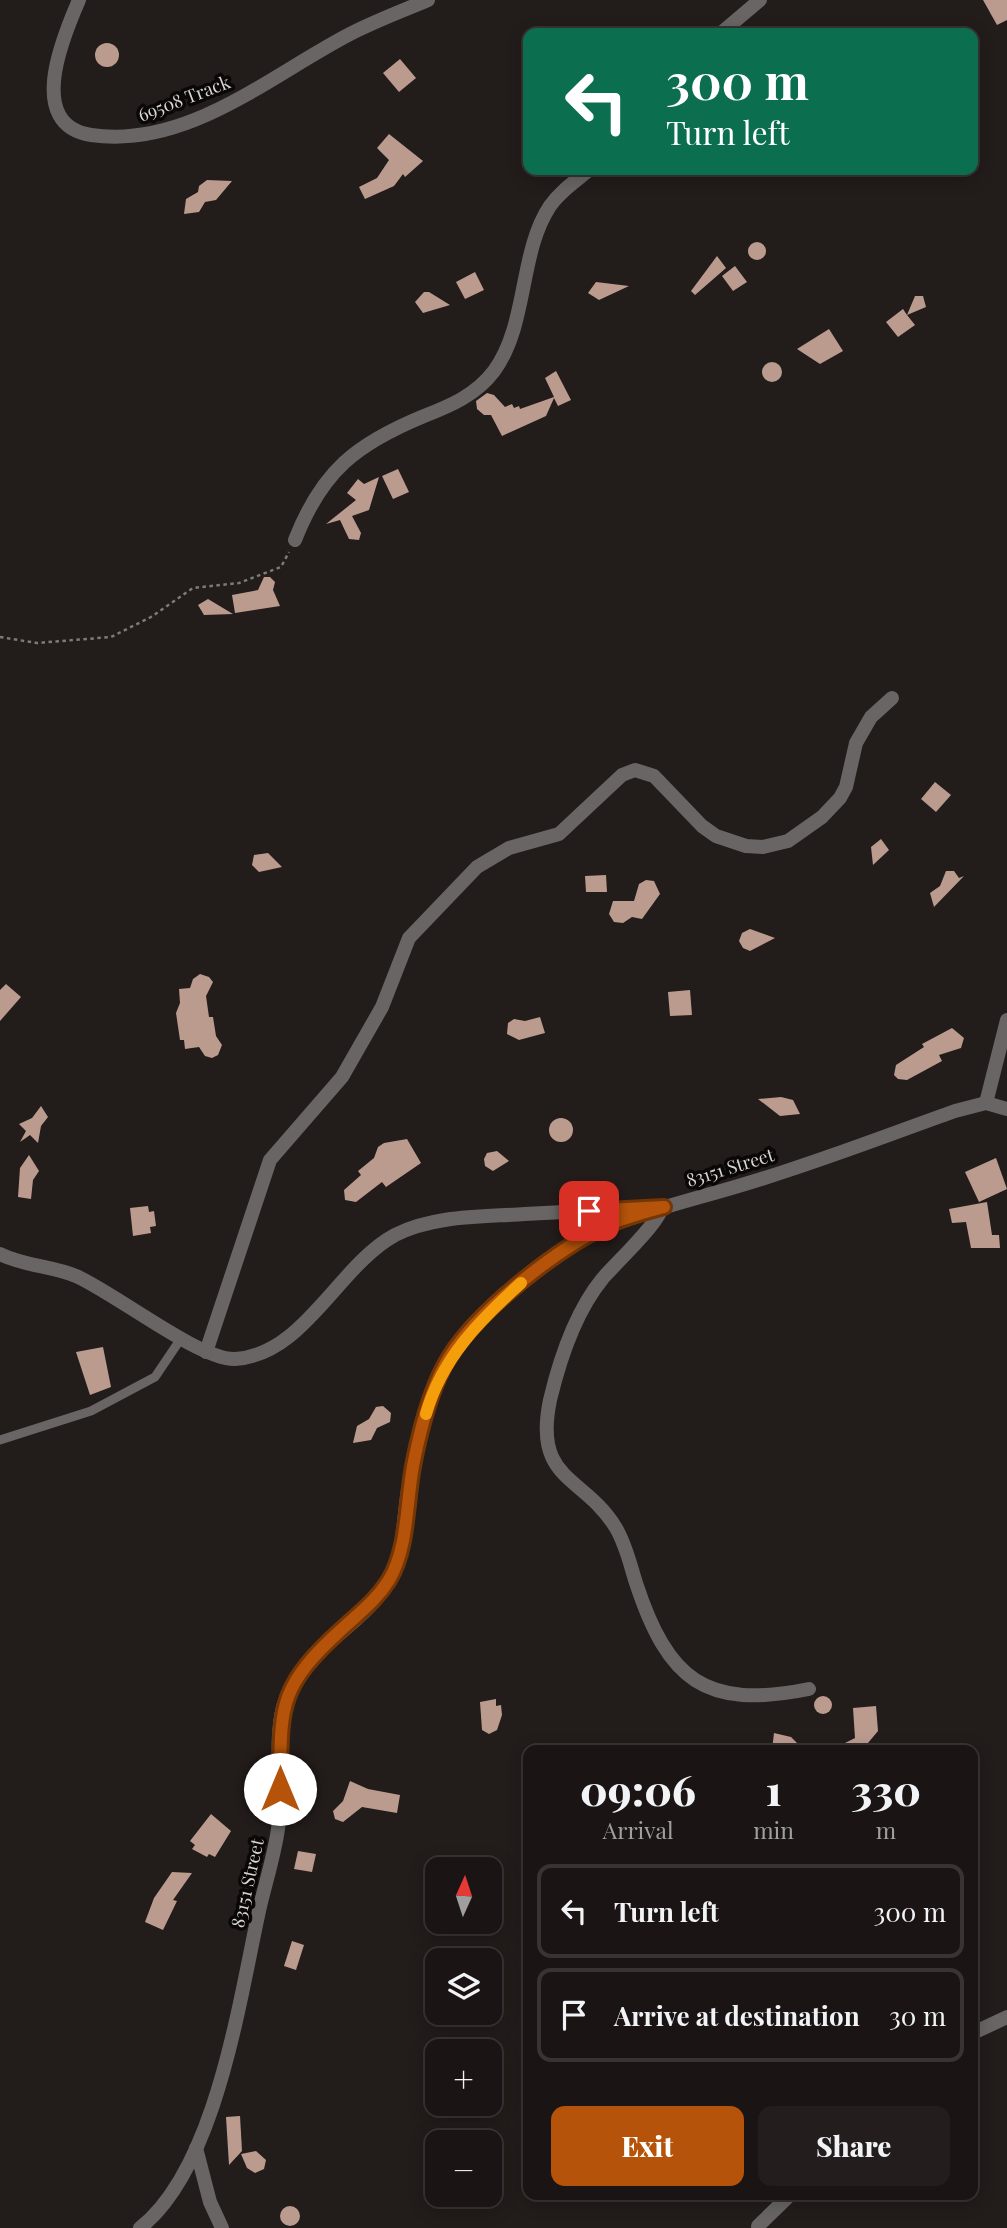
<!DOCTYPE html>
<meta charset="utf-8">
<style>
body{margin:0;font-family:"Playfair Display",serif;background:#231e1d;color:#f1f3f6;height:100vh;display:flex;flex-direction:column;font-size:26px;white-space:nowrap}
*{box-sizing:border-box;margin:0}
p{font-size:23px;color:#9f9fa0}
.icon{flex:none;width:38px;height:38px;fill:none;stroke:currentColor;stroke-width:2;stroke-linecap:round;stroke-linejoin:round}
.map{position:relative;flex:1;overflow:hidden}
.drawer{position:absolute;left:523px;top:1745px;width:455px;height:455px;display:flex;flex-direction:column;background:#1a1514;border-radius:14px;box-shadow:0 4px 18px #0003,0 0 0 2px #383434}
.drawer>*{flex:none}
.banner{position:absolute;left:523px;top:28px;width:455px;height:147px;border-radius:14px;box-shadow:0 4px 18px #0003,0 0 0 2px #383434;background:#0b6e4f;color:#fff;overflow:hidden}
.needle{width:46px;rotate:3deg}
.tools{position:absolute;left:425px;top:1857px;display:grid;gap:14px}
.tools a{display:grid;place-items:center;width:77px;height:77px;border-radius:14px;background:#1a1514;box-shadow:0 4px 18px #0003,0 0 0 2px #383434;font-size:35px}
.pin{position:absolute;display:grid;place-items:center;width:60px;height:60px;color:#fff;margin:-30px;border-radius:14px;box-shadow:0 4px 10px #0006}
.me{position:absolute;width:77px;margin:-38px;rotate:0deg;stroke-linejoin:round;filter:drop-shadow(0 0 5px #0008)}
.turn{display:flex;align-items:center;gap:24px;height:147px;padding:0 28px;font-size:32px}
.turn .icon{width:91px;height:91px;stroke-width:2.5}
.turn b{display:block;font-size:49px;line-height:60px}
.eta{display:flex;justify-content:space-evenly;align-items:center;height:119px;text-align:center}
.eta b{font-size:42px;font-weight:800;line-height:49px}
.action{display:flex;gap:14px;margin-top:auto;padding:14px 28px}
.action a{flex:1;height:80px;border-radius:14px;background:#b45309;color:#fff;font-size:28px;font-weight:800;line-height:80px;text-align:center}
.action a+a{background:#231e1d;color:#f1f3f6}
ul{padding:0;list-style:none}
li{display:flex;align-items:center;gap:21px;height:94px;margin:0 14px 10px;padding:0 14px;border:4px solid #383434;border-radius:14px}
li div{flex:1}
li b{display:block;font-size:26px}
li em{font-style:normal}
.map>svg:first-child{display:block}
.building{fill:#bc9b8f}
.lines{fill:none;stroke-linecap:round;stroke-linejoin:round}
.path{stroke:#7f7a79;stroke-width:2.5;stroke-dasharray:3.5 3.5;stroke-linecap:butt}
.lane{stroke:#686564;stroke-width:9}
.street{stroke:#686564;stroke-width:14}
.route-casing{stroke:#753606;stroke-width:18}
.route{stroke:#b45309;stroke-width:12}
.slow{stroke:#f59e0b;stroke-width:12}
.labels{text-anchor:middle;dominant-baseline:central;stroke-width:7;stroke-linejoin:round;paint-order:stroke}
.street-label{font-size:18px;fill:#dad6d5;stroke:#0a0707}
</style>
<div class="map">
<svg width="1007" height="2228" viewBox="0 0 1007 2228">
<rect width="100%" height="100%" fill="#221c1a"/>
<g class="building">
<polygon points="983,0 1007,0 1007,20 997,25"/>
<circle cx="107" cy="55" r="12"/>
<polygon points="400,59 416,78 399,92 383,73"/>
<polygon points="389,134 423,161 405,177 403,174 394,186 365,199 359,187 377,178 389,160 377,148"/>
<polygon points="207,180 232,181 216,200 205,202 199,212 184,214 186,199 198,192 199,186"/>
<circle cx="757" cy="251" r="9"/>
<polygon points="717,256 726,268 695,295 691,291"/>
<polygon points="735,266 747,282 733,291 722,276"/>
<polygon points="475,272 484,290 465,299 456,282"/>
<polygon points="596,282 629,286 599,300 588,293"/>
<polygon points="424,292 429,292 450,305 423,313 415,302"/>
<polygon points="915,296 923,296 926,307 907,315 915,325 898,337 886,322 903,309 907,315"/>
<polygon points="829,329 843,351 820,364 797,349"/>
<circle cx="772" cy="372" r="10"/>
<polygon points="556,371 571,400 558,406 554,398 546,416 502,436 491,415 484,415 477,409 476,401 487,393 494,395 505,407 512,404 514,408 519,406 520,409 554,397 545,378"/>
<polygon points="398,469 409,492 393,499 382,476"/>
<polygon points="379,477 369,510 352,516 361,533 359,540 349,539 340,520 326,524 356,500 347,493 358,479 364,484"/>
<polygon points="264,577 270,577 275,582 273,590 280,606 235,613 232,595 258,590"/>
<polygon points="208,599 233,614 204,615 198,605"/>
<polygon points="935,782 951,795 936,812 921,799"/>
<polygon points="881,839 889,850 873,865 871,847"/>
<polygon points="268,853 282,867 259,872 252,865 254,855"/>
<polygon points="946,871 954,871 959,878 964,876 934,907 930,893 940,886"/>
<polygon points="606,875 607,892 586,892 585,876"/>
<polygon points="646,880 654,881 660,894 642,919 632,917 623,923 614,922 609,914 613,901 634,901 639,884"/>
<polygon points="750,929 775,938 750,951 743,948 739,941 742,933"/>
<polygon points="200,974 209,977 213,982 206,996 209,1017 213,1017 216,1036 222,1045 218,1055 212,1058 205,1056 199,1047 185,1049 184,1040 180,1040 176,1013 180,1003 179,989 190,988 193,979"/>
<polygon points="6,984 21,997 0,1021 0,990"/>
<polygon points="690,990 692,1015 670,1016 668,992"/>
<polygon points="540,1017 545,1033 519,1040 507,1034 508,1023 514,1019 525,1021"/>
<polygon points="952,1028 964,1038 961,1048 939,1055 942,1061 907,1080 898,1079 894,1075 896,1065 924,1047 922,1044"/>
<polygon points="781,1097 793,1100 800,1114 780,1116 758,1099"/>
<polygon points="41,1106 48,1117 41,1126 38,1143 30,1135 20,1142 26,1131 19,1124 32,1118"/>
<circle cx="561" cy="1130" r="12"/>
<polygon points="407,1139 421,1163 386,1187 382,1182 356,1202 345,1200 344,1190 361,1175 358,1171 374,1158 378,1147 384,1143"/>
<polygon points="497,1151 509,1161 493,1171 485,1166 484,1159 487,1153"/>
<polygon points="29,1155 39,1171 33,1180 31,1199 18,1197 20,1168"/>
<polygon points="996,1158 1007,1189 979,1202 965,1172"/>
<polygon points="987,1202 992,1235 999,1235 1000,1248 971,1248 966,1222 952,1223 949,1209"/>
<polygon points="148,1206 149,1212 154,1211 156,1226 150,1227 151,1233 133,1236 130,1208"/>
<polygon points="103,1347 111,1387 90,1395 76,1352"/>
<polygon points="383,1406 391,1413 390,1422 377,1428 371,1440 353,1443 357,1426 369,1419 376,1407"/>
<circle cx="823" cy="1705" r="9"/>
<polygon points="496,1699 496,1706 501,1705 502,1715 497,1730 489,1734 482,1730 480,1702"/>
<polygon points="876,1706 878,1731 868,1743 871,1750 831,1750 855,1738 853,1708"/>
<polygon points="774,1733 791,1737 804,1750 772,1750"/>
<polygon points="350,1781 368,1789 400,1795 397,1813 362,1807 343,1822 335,1819 333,1811 343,1801"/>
<polygon points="211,1814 231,1831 215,1857 209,1854 207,1857 192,1849 195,1845 190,1841"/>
<polygon points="298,1851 316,1854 312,1872 294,1869"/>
<polygon points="172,1872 192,1873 173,1900 177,1901 163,1930 145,1922 154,1898"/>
<polygon points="292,1941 304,1945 296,1970 284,1966"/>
<polygon points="240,2116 242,2151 229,2165 226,2117"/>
<polygon points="256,2151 266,2160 264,2169 255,2173 247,2168 241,2154"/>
<circle cx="290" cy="2216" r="10"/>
</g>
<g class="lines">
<polyline class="path" points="0,637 37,643 111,637 151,617 193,588 239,583 281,567 289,552"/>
<polyline class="lane" points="0,1440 91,1411 155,1377 182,1337"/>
<g class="street">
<path d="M79 0C62 39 26 125 91 135 187 149 269 76 350 34 375 21 402 11 428 0"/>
<polyline points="721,33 760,0"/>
<path d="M295 540C322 471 356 444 424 416 450 406 476 395 494 371 528 325 519 252 550 206 560 191 576 181 589 170"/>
<polyline points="986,1103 1007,1020"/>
<path d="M662 1207C659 1223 617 1262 603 1278 575 1312 560 1358 550 1400 533 1482 584 1475 616 1528 626 1545 630 1564 636 1583 668 1680 705 1710 809 1689"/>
<path d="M0 1254C24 1266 52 1266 76 1276 115 1293 199 1360 235 1359 304 1355 338 1266 395 1235 434 1215 483 1217 525 1214 564 1212 603 1210 642 1208"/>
<polyline points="206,1352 270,1160 342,1077 382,1007 409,938 477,867 509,848 559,834 622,775 635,770 654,776 702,826 716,836 746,846 763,847 788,841 822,817 840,798 846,787 856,743 871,717 892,698"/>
<polyline points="973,2033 1007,2017"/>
<polyline points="196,2148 210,2202 222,2228"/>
<polyline points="758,2226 791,2194"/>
<path d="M140 2228C216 2168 239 2002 259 1911 265 1884 274 1857 278 1829 284 1789 273 1746 283 1707 299 1649 363 1629 390 1579 404 1552 403 1519 408 1490 417 1445 427 1398 449 1359 468 1326 505 1294 535 1271 604 1217 663 1209 745 1184 816 1163 885 1136 955 1111L986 1103 1007 1109"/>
</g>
</g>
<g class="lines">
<g class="route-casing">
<path id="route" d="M280 1789C281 1706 277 1688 342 1629 359 1613 376 1601 389 1580 409 1547 406 1498 414 1461 421 1426 431 1386 450 1356 480 1309 558 1248 608 1225 625 1217 646 1212 664 1207L589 1211"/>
</g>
<use href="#route" class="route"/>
<path class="slow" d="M426 1414C442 1358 479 1321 521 1283"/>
</g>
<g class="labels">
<g class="street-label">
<text transform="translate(184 98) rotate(-21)">69508 Track</text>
<text transform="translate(730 1167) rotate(-17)">83151 Street</text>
<text transform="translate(247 1883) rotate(-77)">83151 Street</text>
</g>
</g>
</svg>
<div class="tools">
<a><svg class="needle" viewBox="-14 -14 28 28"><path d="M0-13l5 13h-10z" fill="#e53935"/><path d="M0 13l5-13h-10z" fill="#9f9fa0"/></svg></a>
<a><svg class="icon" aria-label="layers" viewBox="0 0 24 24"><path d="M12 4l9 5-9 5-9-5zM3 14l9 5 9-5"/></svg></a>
<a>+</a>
<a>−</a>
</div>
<div class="pin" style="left:589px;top:1211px;background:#d93025"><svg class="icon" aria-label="arrive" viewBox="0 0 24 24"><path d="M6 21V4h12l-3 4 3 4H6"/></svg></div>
<svg class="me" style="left:280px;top:1789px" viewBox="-20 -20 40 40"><circle r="19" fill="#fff"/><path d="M0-13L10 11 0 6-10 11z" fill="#b45309"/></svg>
<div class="banner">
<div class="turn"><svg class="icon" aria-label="left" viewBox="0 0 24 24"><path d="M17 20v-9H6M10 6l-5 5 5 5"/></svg><div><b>300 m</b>Turn left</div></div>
</div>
<section class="drawer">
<div class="eta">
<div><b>09:06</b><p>Arrival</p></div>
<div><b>1</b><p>min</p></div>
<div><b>330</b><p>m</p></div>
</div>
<ul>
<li><svg class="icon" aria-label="left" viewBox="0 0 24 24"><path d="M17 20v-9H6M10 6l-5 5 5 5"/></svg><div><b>Turn left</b></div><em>300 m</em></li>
<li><svg class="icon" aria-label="arrive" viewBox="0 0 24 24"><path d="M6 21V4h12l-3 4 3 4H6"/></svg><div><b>Arrive at destination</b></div><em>30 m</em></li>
</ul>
<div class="action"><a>Exit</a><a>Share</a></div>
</section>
</div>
